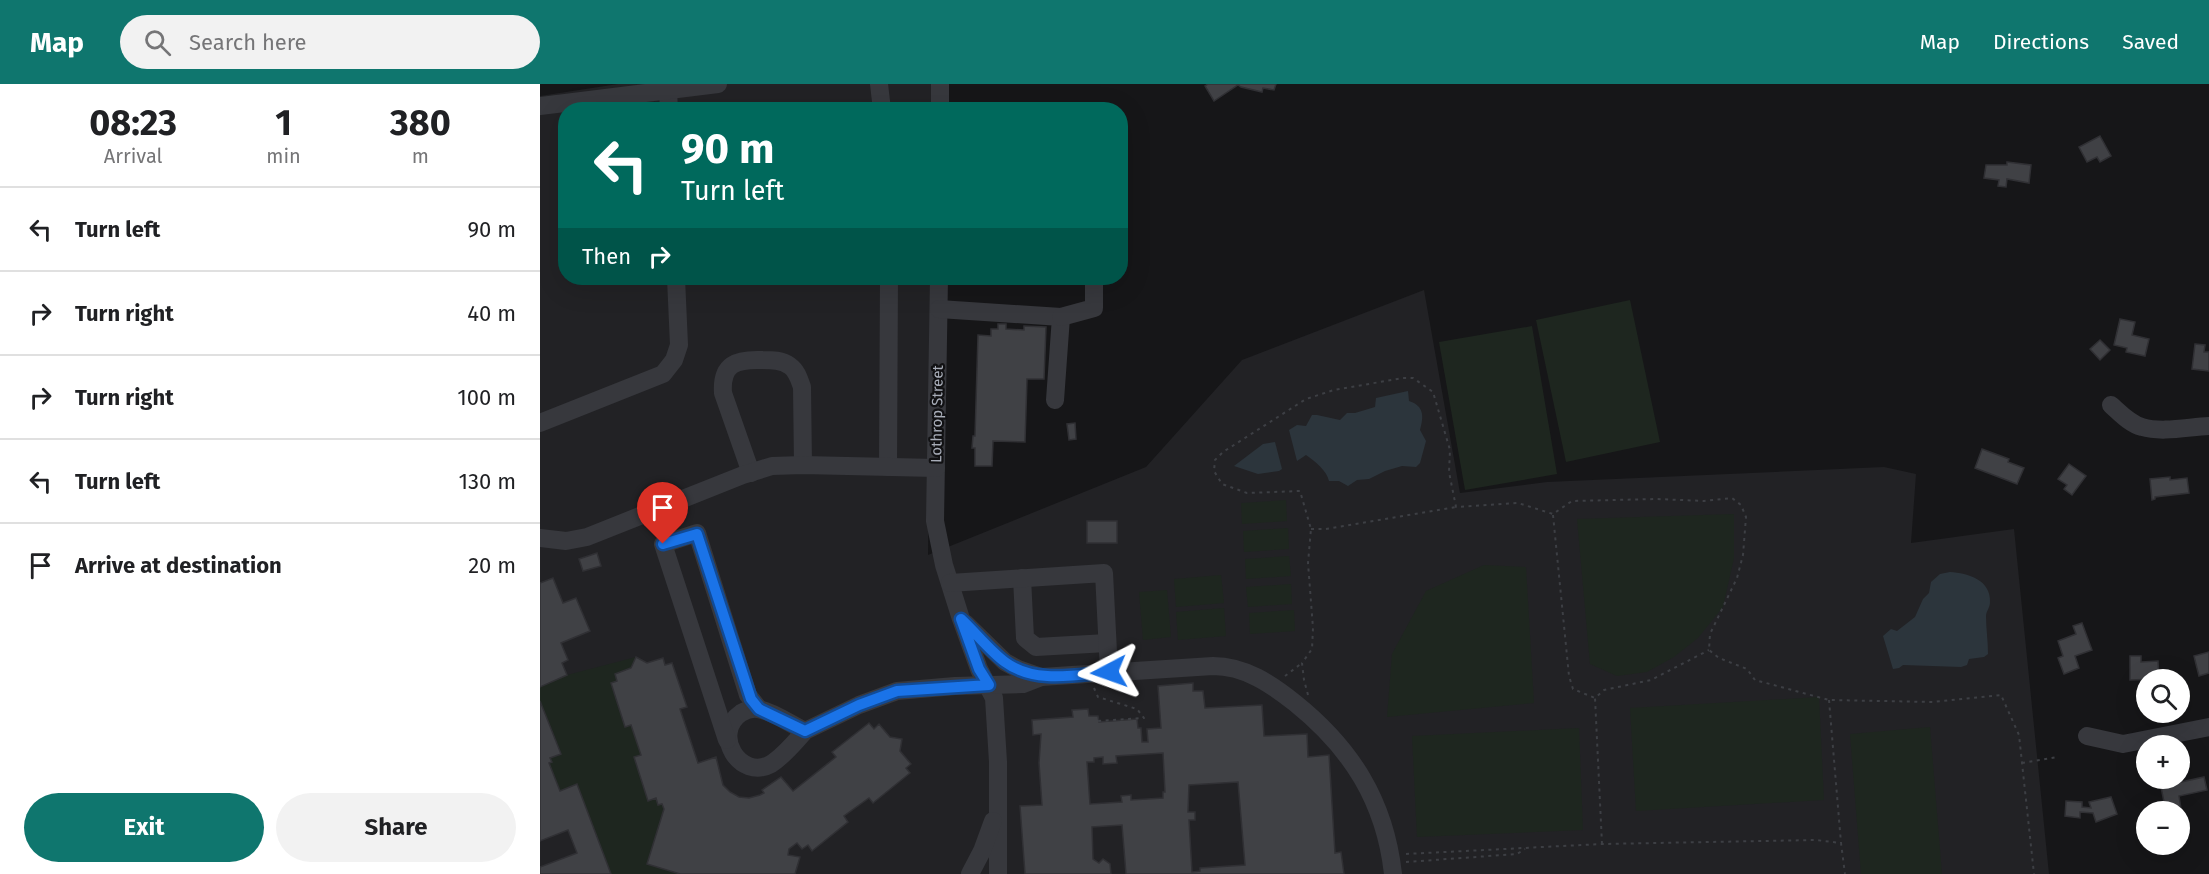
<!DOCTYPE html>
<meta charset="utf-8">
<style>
body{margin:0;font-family:"Fira Sans",sans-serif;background:#f2f2f2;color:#202124;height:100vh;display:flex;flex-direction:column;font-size:22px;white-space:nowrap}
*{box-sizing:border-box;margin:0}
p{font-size:20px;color:#757577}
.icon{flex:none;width:33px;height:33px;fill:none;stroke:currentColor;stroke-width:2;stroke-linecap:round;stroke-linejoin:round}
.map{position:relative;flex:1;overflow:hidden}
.panel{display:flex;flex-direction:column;background:#fff;width:540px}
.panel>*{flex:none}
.guide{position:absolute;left:18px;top:18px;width:570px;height:183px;border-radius:24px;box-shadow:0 6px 24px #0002;background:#00695c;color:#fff;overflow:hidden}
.fabs{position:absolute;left:1596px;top:585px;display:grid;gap:12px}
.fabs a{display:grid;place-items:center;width:54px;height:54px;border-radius:50%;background:#fff;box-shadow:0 6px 24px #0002;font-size:30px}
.pin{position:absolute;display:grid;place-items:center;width:51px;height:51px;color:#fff;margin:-62px -26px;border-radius:50% 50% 50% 0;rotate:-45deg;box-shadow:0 0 6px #0007}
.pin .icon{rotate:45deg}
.me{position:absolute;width:66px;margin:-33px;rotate:266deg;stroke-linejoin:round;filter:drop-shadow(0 0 4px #0008)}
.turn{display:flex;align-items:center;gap:21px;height:126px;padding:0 24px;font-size:27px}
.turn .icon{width:78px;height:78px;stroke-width:2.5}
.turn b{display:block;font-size:42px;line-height:51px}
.then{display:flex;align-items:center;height:57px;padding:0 24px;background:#0003;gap:12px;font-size:22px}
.eta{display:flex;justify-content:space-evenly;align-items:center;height:102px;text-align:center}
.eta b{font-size:36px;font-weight:700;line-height:42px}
.cta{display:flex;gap:12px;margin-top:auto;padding:12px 24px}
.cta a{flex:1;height:69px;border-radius:36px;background:#0f766e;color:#fff;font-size:24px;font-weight:700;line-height:69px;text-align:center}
.cta a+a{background:#f2f2f2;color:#202124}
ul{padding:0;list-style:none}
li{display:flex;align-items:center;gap:18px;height:84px;padding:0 24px;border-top:2px solid #e0e0e0}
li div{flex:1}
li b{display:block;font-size:22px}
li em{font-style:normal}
header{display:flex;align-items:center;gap:36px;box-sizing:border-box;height:84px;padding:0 30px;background:#0f766e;color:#fff}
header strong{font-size:28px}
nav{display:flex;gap:33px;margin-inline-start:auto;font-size:21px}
.search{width:420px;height:54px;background:#f2f2f2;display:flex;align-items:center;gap:15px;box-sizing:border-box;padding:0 21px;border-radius:33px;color:#757577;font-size:22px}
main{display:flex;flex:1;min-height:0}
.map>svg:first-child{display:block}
.built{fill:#222225}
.green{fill:#1e261f}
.water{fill:#2c353c}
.building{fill:#404145;stroke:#303034;stroke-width:1.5;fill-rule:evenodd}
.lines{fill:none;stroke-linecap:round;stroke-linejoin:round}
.path{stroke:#3d3f44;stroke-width:2;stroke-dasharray:3 4.5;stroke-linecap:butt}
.minor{stroke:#37383d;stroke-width:18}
.route-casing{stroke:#114b97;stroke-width:15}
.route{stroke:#1a73e8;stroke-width:10}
.labels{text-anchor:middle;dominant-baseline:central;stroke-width:4.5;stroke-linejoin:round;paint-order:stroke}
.street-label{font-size:15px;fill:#a8adb8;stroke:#111113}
</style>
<header>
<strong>Map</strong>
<div class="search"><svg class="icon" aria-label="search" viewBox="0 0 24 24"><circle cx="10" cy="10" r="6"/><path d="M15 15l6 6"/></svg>Search here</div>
<nav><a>Map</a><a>Directions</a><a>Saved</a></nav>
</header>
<main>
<section class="panel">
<div class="eta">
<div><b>08:23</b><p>Arrival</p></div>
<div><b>1</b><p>min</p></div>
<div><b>380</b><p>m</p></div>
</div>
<ul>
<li><svg class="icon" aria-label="left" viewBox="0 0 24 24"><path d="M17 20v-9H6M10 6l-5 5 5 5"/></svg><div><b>Turn left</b></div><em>90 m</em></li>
<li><svg class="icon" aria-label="right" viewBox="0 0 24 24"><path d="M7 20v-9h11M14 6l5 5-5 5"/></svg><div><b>Turn right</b></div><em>40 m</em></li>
<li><svg class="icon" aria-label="right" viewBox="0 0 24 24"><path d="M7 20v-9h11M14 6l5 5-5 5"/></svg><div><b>Turn right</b></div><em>100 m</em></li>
<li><svg class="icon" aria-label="left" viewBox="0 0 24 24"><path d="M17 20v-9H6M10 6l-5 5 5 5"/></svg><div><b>Turn left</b></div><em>130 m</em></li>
<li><svg class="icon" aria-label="arrive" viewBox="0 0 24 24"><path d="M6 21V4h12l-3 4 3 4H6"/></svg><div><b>Arrive at destination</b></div><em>20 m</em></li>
</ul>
<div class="cta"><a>Exit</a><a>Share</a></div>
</section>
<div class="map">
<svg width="1669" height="790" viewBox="0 0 1669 790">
<rect width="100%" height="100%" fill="#161618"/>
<polygon class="built" points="78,0 393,0 393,25 26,26 26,194 391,194 388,471 606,383 702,276 884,206 920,409 1007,398 1344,383 1376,390 1371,459 1474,445 1509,790 0,790 0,12"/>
<g class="green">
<polygon points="1090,216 1120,358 1026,378 996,236"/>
<polygon points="992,242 1017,390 925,406 899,258"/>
<polygon points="746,416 747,437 702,440 701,419"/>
<polygon points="1194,430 1194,474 1183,523 1158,554 1134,573 1107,588 1077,592 1050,580 1037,435"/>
<polygon points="748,444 749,465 704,468 703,447"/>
<polygon points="749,472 751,492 706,495 705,475"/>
<polygon points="944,481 986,483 994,619 847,633 852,570 886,507"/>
<polygon points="681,491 684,519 636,523 634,495"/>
<polygon points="751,500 752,520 708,523 706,503"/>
<polygon points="627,506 631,553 603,556 599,508"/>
<polygon points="684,524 686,552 638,556 636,528"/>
<polygon points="754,526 755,547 710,550 709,529"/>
<polygon points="96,573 91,584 75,590 77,597 71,599 85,643 91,641 101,671 109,716 116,714 118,721 122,720 124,725 107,780 140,790 71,790 37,701 20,707 9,679 12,678 10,674 21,669 0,617 0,603 27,591"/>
<polygon points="1279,613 1284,716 1096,727 1090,624"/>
<polygon points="1390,643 1402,790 1321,790 1310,650"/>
<polygon points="1039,644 1043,746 877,753 872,652"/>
</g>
<g class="water">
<path d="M868 307 869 317C884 322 884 332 880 346L886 357 880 379 876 383 862 382 845 387 829 395 817 396 808 402 799 397H789C787 387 775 377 766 371L757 377 749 346 757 341 766 342 772 331H777L800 336 807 329H815L835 323 836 314Z"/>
<polygon points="735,358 742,385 739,387 718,390 694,382 723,360"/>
<path d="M1410 488C1428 489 1451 496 1450 518 1450 524 1446 527 1446 532 1446 544 1448 557 1448 570L1444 573 1429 575 1427 581 1421 583 1363 581 1359 584 1353 585 1343 552 1351 545 1357 547 1375 533 1383 515 1389 509 1391 498 1400 490Z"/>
</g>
<g class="building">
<polygon points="668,0 736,0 734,6 723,4 722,8 701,3 698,1 674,17 665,2"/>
<polygon points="1560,52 1571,72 1560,78 1557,73 1547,78 1539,63"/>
<polygon points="1467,78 1491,81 1489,99 1467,95 1466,103 1458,102 1459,96 1444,94 1446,81 1467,81"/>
<polygon points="1580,235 1595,238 1592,251 1609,255 1605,272 1586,268 1587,264 1574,261"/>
<polygon points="458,240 466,240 466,245 484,246 484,242 506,243 504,295 487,295 485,358 453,357 452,382 435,382 435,364 432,364 433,352 435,352 438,251 451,252 451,245 458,245"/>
<polygon points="1560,256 1570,266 1560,276 1550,265"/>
<polygon points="1655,260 1665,261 1664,268 1669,268 1669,287 1652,285"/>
<polygon points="535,339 536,355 529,356 527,340"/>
<polygon points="1442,365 1469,375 1468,378 1484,384 1477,400 1435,384"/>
<polygon points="1529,380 1546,392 1532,411 1524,405 1527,401 1518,395"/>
<polygon points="1630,393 1630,396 1647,394 1649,409 1615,413 1615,415 1612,416 1610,395"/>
<rect x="547" y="437" width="30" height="22"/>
<polygon points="57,469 61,482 43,487 39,475"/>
<polygon points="13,494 23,519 36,514 50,547 21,559 28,576 22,579 27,591 0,603 0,499"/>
<polygon points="1542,539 1552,566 1535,572 1539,584 1524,590 1518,574 1523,572 1518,557 1536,550 1533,542"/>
<polygon points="1669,568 1669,589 1659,592 1654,572"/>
<polygon points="1590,572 1601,572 1601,578 1618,577 1619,595 1590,596"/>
<polygon points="96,573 107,579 123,574 125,581 132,579 147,623 140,625 158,679 176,673 183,701 190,708 199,713 209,714 220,711 224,709 222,706 241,693 253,707 296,673 292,668 329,639 334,645 339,640 350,653 362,655 360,667 371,680 366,684 370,689 333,719 329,714 304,732 308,738 272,767 268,761 262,765 257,759 249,765 248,771 260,773 255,790 140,790 107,780 124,725 122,720 118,721 116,714 108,717 94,673 101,671 91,641 85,643 71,599 77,597 75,590 91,584"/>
<path d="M653 599V607H663L665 624 722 621 724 652 767 650 768 673 789 671 795 769 801 768 804 790H586L582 741 552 743 553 775 559 779 563 775 570 780 571 790H485L480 722 502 721 499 679 501 650 493 651 492 636 533 633 532 626 548 625 549 632H558L559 638 597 635 598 644H601L602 658H608L607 645 621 644 618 602ZM623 669 625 708H623V714L591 716V711L581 712 582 718 550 720 547 678H554V674L563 673V680L577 679 576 672ZM698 698 705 781 660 784V787L652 788 649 736H655V728H648L649 701Z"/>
<polygon points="0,617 21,670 10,674 12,678 9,679 20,707 37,700 71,790 0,790 0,783 37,769 28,746 0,757"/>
<polygon points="1640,693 1641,698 1664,693 1667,706 1639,712 1641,725 1626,728 1620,698"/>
<polygon points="1571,713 1577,730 1556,738 1553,729 1540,728 1540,734 1525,732 1526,717 1542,718 1542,723 1551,724 1549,718"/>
</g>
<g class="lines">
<g class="path">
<polyline points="1013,431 1029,592 1033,605 1055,614"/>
<polyline points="771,445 786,445 916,423"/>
<polyline points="745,592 762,579"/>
<polyline points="554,604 558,613 597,625 604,634 558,637"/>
<polyline points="768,611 764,596 762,579 772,565 773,544 768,479 771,445 760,407 707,409 682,400 674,387 675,376 683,368 766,315 794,306 863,294 873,294 893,308 910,366 909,388 916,423 978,419 1013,430 1032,417 1117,415 1164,417 1192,414 1201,421 1206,433 1203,471 1197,494 1170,550 1169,566 1179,574 1207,585 1215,596 1289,616 1393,618 1461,611 1479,651 1494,790"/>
<polyline points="1289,616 1301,759"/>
<polyline points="1482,679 1517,673"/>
<polyline points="1062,760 1055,614 1064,606 1111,596 1169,566"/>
<polyline points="866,770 1062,760 1276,756 1301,759 1305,790"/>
<polyline points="866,778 977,770 985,765"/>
</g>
<g class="minor">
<polyline points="339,0 342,26"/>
<polyline points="128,7 129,26"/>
<polyline points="0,22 178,0"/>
<polyline points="400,26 400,0"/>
<polyline points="399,194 395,437 404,481 421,535 439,585 454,614 458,678 458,790"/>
<polyline points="399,225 521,233 515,316"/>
<polyline points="521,233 554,224 554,194"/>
<path d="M1571 321C1580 329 1590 340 1602 343 1622 349 1648 343 1669 342"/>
<polyline points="0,339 123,290 134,276 139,261 136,194"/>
<polyline points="348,383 349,194"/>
<path d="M211 389 183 309C181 280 196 275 222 276 232 276 242 276 250 282 257 287 259 295 262 303L263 381"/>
<polyline points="0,454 26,457 47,453 203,391 232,382 263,381 396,384"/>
<polyline points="482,494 485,554 496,563 567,559"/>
<polyline points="410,499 564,489 569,588"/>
<path d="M425 539 465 578 478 585 501 593 673 582C705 582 731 600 755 619 811 664 845 717 853 790"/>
<path d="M265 647C255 658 244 672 231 680 200 697 171 650 201 629 206 626 212 624 218 625 232 627 252 641 265 647L319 621 357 607 415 602 483 600 501 593"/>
<polyline points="1547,652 1583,660 1669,643"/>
<polyline points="187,656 123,460 157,449 208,611 219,625"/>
<polyline points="430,790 442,767 453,737"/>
</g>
</g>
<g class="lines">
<g class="route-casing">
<path id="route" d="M123 460 157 450 211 615 219 625 265 647 319 621 357 607 449 601 439 585 421 535C435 548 450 567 465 578 495 600 535 591 569 588"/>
</g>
<use href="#route" class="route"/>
</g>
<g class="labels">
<g class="street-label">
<text transform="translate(397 330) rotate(-89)">Lothrop Street</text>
</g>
</g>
</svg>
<div class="fabs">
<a><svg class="icon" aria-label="search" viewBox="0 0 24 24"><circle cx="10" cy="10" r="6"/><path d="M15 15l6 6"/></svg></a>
<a>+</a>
<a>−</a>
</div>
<div class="pin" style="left:123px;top:460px;background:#d93025"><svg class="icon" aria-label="arrive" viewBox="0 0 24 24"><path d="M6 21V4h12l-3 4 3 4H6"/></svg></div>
<svg class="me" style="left:569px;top:588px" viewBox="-20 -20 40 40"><path d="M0-17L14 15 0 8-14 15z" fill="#1a73e8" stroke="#fff" stroke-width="4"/></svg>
<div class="guide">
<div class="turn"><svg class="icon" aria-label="left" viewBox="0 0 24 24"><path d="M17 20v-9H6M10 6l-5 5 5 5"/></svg><div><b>90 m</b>Turn left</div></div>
<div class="then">Then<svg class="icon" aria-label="right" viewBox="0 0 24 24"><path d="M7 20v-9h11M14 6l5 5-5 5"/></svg></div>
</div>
</div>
</main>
